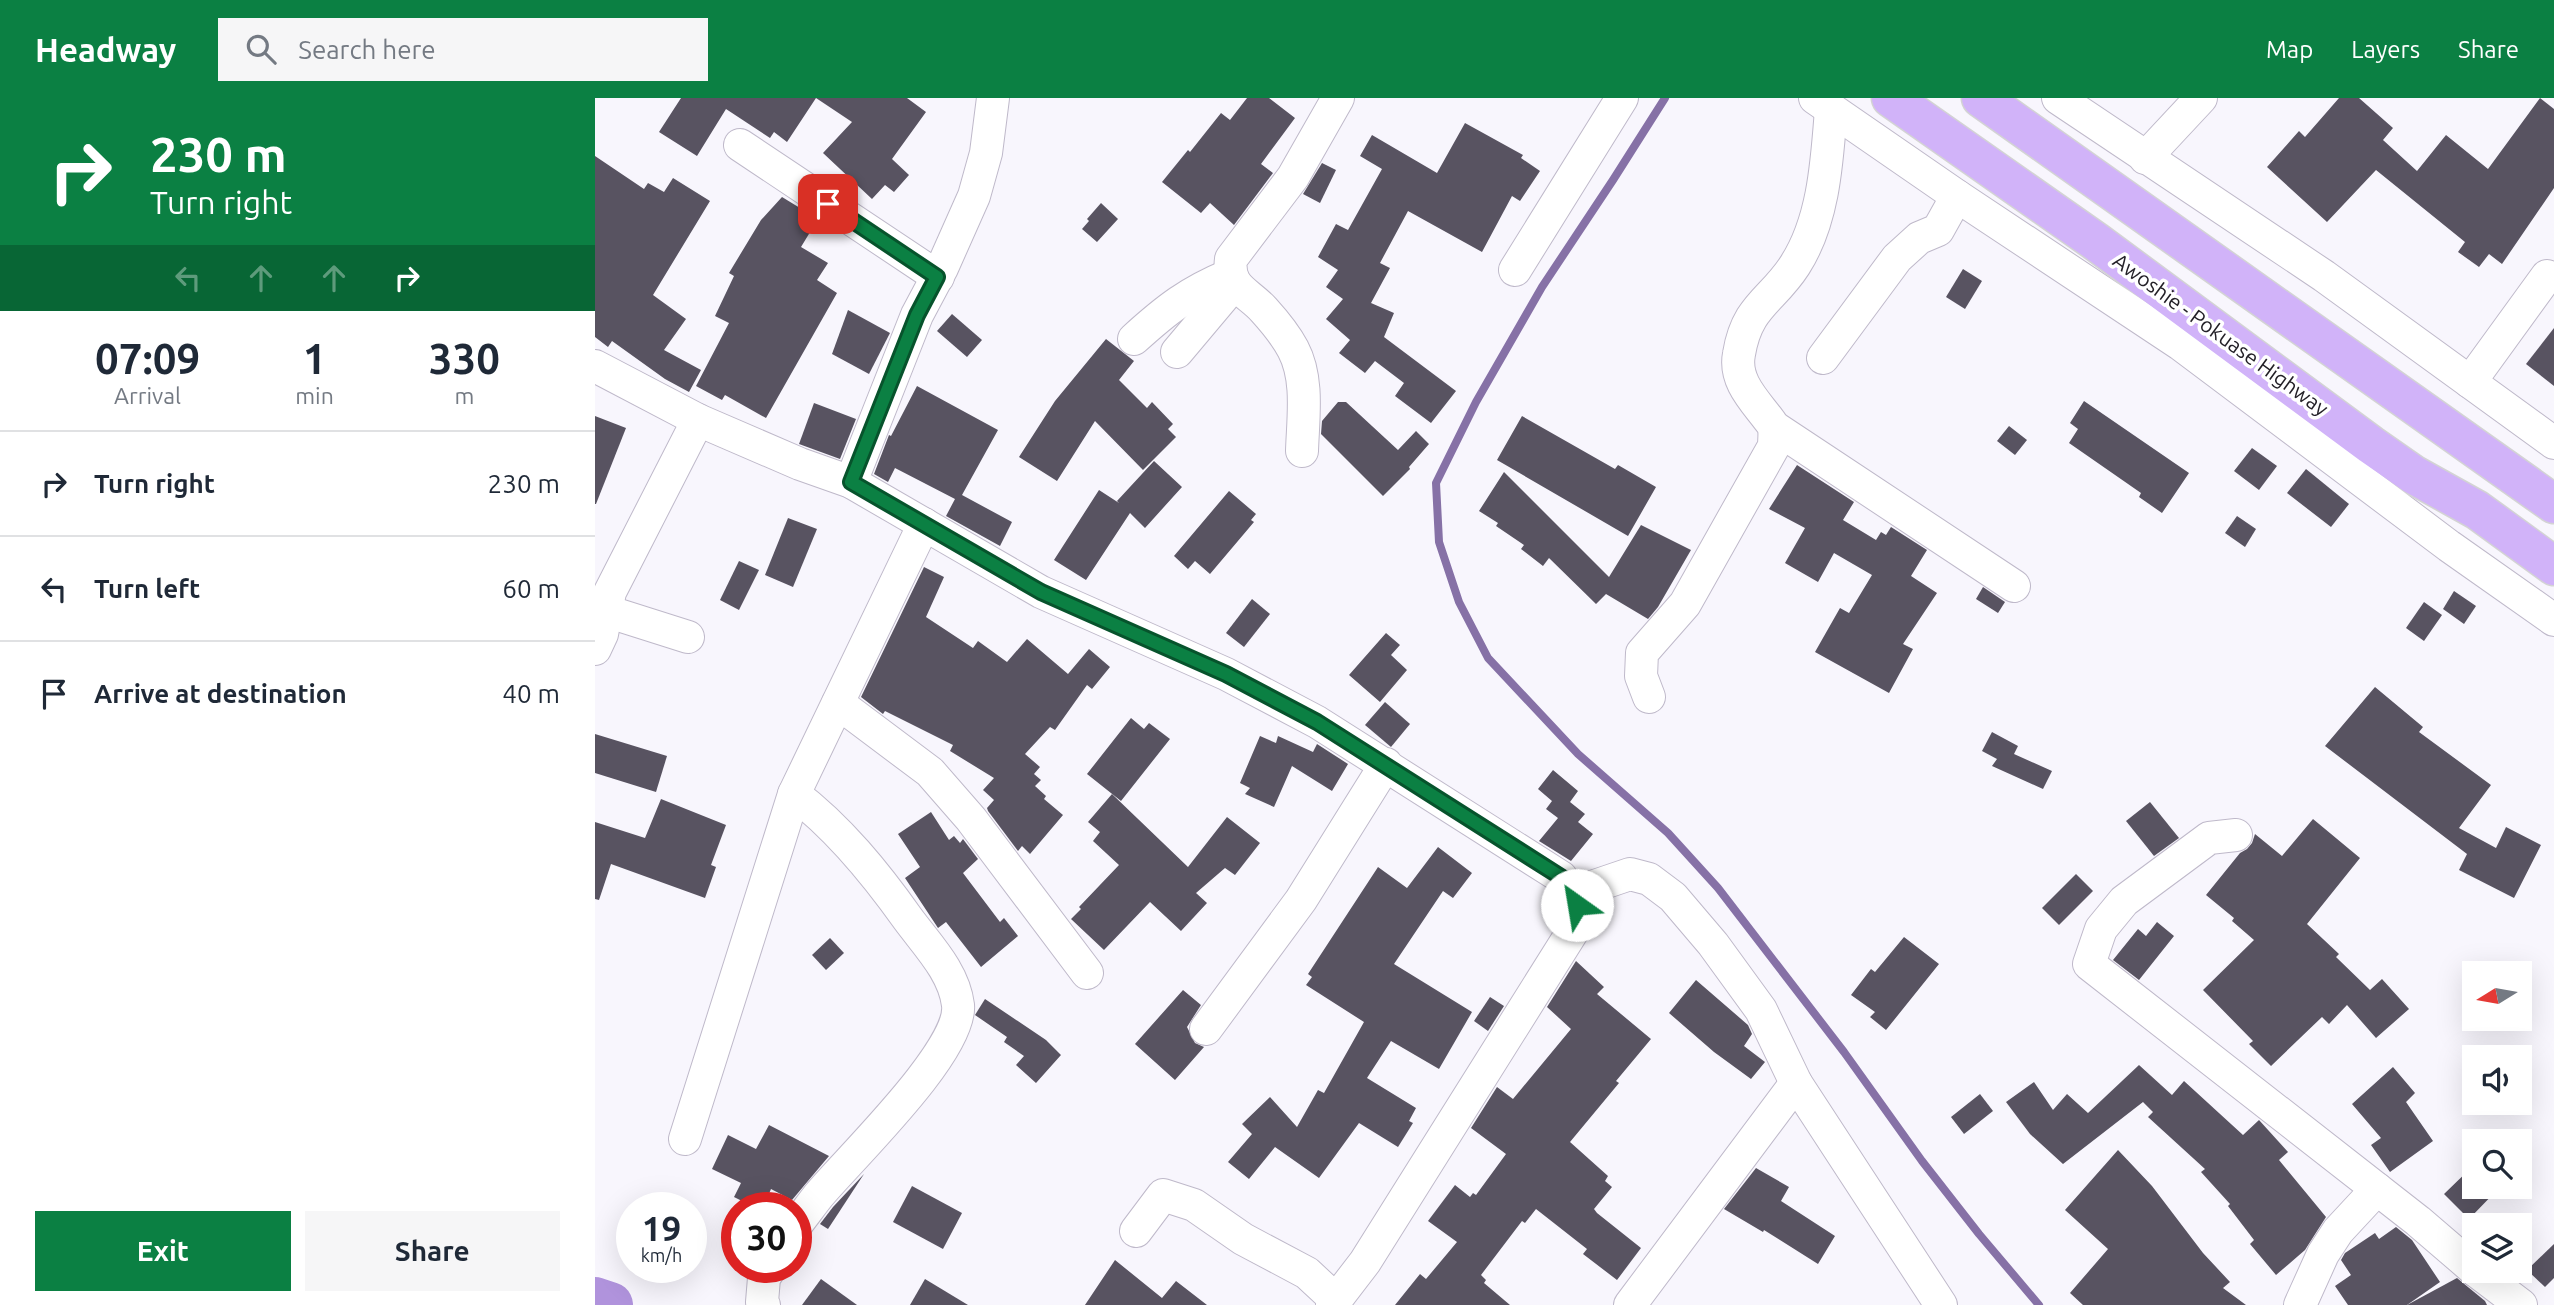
<!DOCTYPE html>
<style>
body{margin:0;font-family:Ubuntu,sans-serif;background:#f6f6f7;color:#1f2937;height:100vh;display:flex;flex-direction:column;font-size:26px;white-space:nowrap}
*{box-sizing:border-box;margin:0}
p{font-size:23px;color:#747a83}
.icon{flex:none;width:38px;height:38px;fill:none;stroke:currentColor;stroke-width:2;stroke-linecap:round;stroke-linejoin:round}
.map{position:relative;flex:1;overflow:hidden}
.details{display:flex;flex-direction:column;background:#fff;width:595px}
.details>*{flex:none}
.banner{background:#0b8043;color:#fff;overflow:hidden}
.needle{width:46px;rotate:259deg}
.controls{position:absolute;left:1867px;top:863px;display:grid;gap:14px}
.controls a{display:grid;place-items:center;width:70px;height:70px;border-radius:0px;background:#fff;box-shadow:0 7px 28px #0002;font-size:35px}
.speed{position:absolute;left:21px;top:1094px;display:flex;gap:14px;font-size:35px;font-weight:700;text-align:center}
.speed>*{display:grid;place-content:center;width:91px;height:91px;border-radius:50%;background:#fff;box-shadow:0 7px 28px #0002;line-height:1}
.speed small{font-size:18px;font-weight:400}
.speed .limit{border:10px solid #d22;background:#fff;color:#111}
.pin{position:absolute;display:grid;place-items:center;width:60px;height:60px;color:#fff;margin:-30px;border-radius:14px;box-shadow:0 4px 10px #0006}
.me{position:absolute;width:77px;margin:-38px;rotate:328deg;stroke-linejoin:round;filter:drop-shadow(0 0 5px #0008)}
.turn{display:flex;align-items:center;gap:24px;height:147px;padding:0 35px;font-size:32px}
.turn .icon{width:91px;height:91px;stroke-width:2.5}
.turn b{display:block;font-size:49px;line-height:60px}
.lanes{display:flex;align-items:center;height:66px;padding:0 35px;background:#0003;justify-content:center;gap:35px;direction:ltr}
.lanes .off{opacity:.35}
.eta{display:flex;justify-content:space-evenly;align-items:center;height:119px;text-align:center}
.eta b{font-size:42px;font-weight:700;line-height:49px}
.action{display:flex;gap:14px;margin-top:auto;padding:14px 35px}
.action a{flex:1;height:80px;border-radius:0px;background:#0b8043;color:#fff;font-size:28px;font-weight:700;line-height:80px;text-align:center}
.action a+a{background:#f6f6f7;color:#1f2937}
ul{padding:0;list-style:none}
li{display:flex;align-items:center;gap:21px;height:105px;padding:0 35px;border-top:2px solid #e0e1e3}
li div{flex:1}
li b{display:block;font-size:26px}
li em{font-style:normal}
header{display:flex;align-items:center;gap:42px;box-sizing:border-box;height:98px;padding:0 35px;background:#0b8043;color:#fff}
header strong{font-size:33px}
nav{display:flex;gap:38px;margin-inline-start:auto;font-size:24px}
.search{width:490px;height:63px;background:#f6f6f7;display:flex;align-items:center;gap:18px;box-sizing:border-box;padding:0 24px;border-radius:0px;color:#747a83;font-size:26px}
main{display:flex;flex:1;min-height:0}
.map>svg:first-child{display:block}
.lines{fill:none;stroke-linecap:round;stroke-linejoin:round}
.stream{stroke:#8671a6;stroke-width:8}
.river{stroke:#b093dc;stroke-width:46}
.building{fill:#585361}
.minor-casing{stroke:#bfb9ca;stroke-width:34}
.major-casing{stroke:#d3d3d4;stroke-width:41}
.minor{stroke:#fff;stroke-width:32}
.major{stroke:#d1b3f9;stroke-width:38}
.route-casing{stroke:#07532c;stroke-width:18}
.route{stroke:#0b8043;stroke-width:12}
.labels{text-anchor:middle;dominant-baseline:central;stroke-width:7;stroke-linejoin:round;paint-order:stroke}
.street-label{font-size:21px;fill:#242128;stroke:#fff}
</style>
<header>
<strong>Headway</strong>
<div class="search"><svg class="icon" aria-label="search" viewBox="0 0 24 24"><circle cx="10" cy="10" r="6"/><path d="M15 15l6 6"/></svg>Search here</div>
<nav><a>Map</a><a>Layers</a><a>Share</a></nav>
</header>
<main>
<section class="details">
<div class="banner">
<div class="turn"><svg class="icon" aria-label="right" viewBox="0 0 24 24"><path d="M7 20v-9h11M14 6l5 5-5 5"/></svg><div><b>230 m</b>Turn right</div></div>
<div class="lanes"><svg class="icon off" aria-label="left" viewBox="0 0 24 24"><path d="M17 20v-9H6M10 6l-5 5 5 5"/></svg><svg class="icon off" aria-label="ahead" viewBox="0 0 24 24"><path d="M12 20V5M6 11l6-6 6 6"/></svg><svg class="icon off" aria-label="ahead" viewBox="0 0 24 24"><path d="M12 20V5M6 11l6-6 6 6"/></svg><svg class="icon" aria-label="right" viewBox="0 0 24 24"><path d="M7 20v-9h11M14 6l5 5-5 5"/></svg></div>
</div>
<div class="eta">
<div><b>07:09</b><p>Arrival</p></div>
<div><b>1</b><p>min</p></div>
<div><b>330</b><p>m</p></div>
</div>
<ul>
<li><svg class="icon" aria-label="right" viewBox="0 0 24 24"><path d="M7 20v-9h11M14 6l5 5-5 5"/></svg><div><b>Turn right</b></div><em>230 m</em></li>
<li><svg class="icon" aria-label="left" viewBox="0 0 24 24"><path d="M17 20v-9H6M10 6l-5 5 5 5"/></svg><div><b>Turn left</b></div><em>60 m</em></li>
<li><svg class="icon" aria-label="arrive" viewBox="0 0 24 24"><path d="M6 21V4h12l-3 4 3 4H6"/></svg><div><b>Arrive at destination</b></div><em>40 m</em></li>
</ul>
<div class="action"><a>Exit</a><a>Share</a></div>
</section>
<div class="map">
<svg width="1959" height="1207" viewBox="0 0 1959 1207">
<rect width="100%" height="100%" fill="#f8f6fd"/>
<g class="lines">
<polyline class="stream" points="1070,0 1018,82 947,189 881,304 841,385 844,444 864,504 893,560 983,656 1073,735 1123,790 1249,954 1327,1063 1384,1136 1444,1207"/>
<polyline class="river" points="0,1202 15,1207"/>
</g>
<g class="building">
<polygon points="86,0 221,0 192,44 179,34 175,40 131,11 102,58 64,34"/>
<polygon points="221,0 312,0 331,14 297,61 314,77 299,94 290,87 277,101 228,55 257,24"/>
<polygon points="652,0 674,0 700,20 666,66 678,75 639,127 615,105 606,115 567,84 593,52 595,54 626,15 635,22"/>
<polygon points="1744,0 1764,0 1798,30 1788,42 1822,73 1851,37 1893,71 1945,0 1959,11 1959,90 1907,166 1894,156 1884,169 1863,154 1870,144 1781,72 1732,124 1672,69 1704,33 1710,39"/>
<polygon points="870,25 928,57 926,60 945,73 925,103 917,98 887,154 813,113 785,165 795,170 776,205 799,215 789,239 861,293 836,325 800,298 809,285 780,263 770,275 744,255 755,242 731,221 748,201 731,189 743,172 723,159 741,126 753,132 787,71 765,58 777,37 842,75"/>
<polygon points="0,58 49,91 53,85 69,94 78,80 115,103 58,197 91,221 69,252 106,272 94,294 70,281 17,243 13,249 0,239"/>
<polygon points="727,65 741,72 725,105 708,96"/>
<polygon points="187,99 223,121 206,149 233,165 222,182 242,195 171,320 130,297 127,302 101,288 134,225 120,218 139,178 134,175 166,122"/>
<polygon points="506,105 523,121 502,144 487,131 494,123 492,121"/>
<polygon points="1368,171 1387,183 1370,211 1351,199"/>
<polygon points="253,212 295,235 274,276 237,256"/>
<polygon points="357,216 387,242 372,259 342,233"/>
<polygon points="1959,230 1959,288 1931,266"/>
<polygon points="511,241 539,263 524,282 552,310 557,304 578,326 573,331 581,339 548,372 500,323 462,383 424,359 460,303"/>
<polygon points="322,288 403,332 367,397 417,424 405,448 351,418 360,401 300,370 293,384 279,376 294,337 296,338"/>
<polygon points="1489,303 1594,375 1567,415 1544,399 1546,395 1474,345 1483,331 1475,325"/>
<polygon points="743,304 751,304 803,352 821,333 834,346 814,369 815,371 788,398 726,336 727,323"/>
<polygon points="219,305 261,321 245,361 204,346"/>
<polygon points="0,318 31,330 1,406 0,406"/>
<polygon points="927,318 1020,371 1023,367 1061,389 1033,438 902,362"/>
<polygon points="1414,328 1432,342 1420,357 1402,343"/>
<polygon points="1657,350 1682,368 1664,392 1639,373"/>
<polygon points="559,363 587,389 550,430 535,415 491,482 459,462 504,392 524,405 522,403"/>
<polygon points="1202,367 1259,404 1248,422 1281,442 1286,434 1291,437 1296,429 1332,452 1316,478 1342,495 1308,546 1318,551 1294,595 1220,554 1245,510 1254,515 1277,477 1239,455 1223,484 1190,465 1210,430 1174,411"/>
<polygon points="1711,371 1754,406 1736,429 1692,395"/>
<polygon points="909,374 1014,479 1046,427 1096,452 1063,509 1053,521 1011,496 1001,506 954,460 948,468 926,451 929,447 901,428 903,425 884,413"/>
<polygon points="634,393 661,416 656,422 659,424 615,476 600,463 593,471 579,458"/>
<polygon points="1642,418 1661,431 1650,449 1630,435"/>
<polygon points="193,420 222,431 198,489 170,477"/>
<polygon points="144,463 164,472 144,512 125,502"/>
<polygon points="329,469 349,479 331,519 378,550 383,543 412,564 432,541 473,576 494,551 515,569 497,591 492,587 460,632 455,629 430,656 445,669 439,676 446,682 440,688 451,698 449,701 468,717 435,756 427,748 423,753 393,713 392,710 399,702 388,692 399,680 355,653 358,647 290,613 288,616 266,599"/>
<polygon points="1388,489 1410,504 1403,515 1381,501"/>
<polygon points="1859,493 1881,508 1869,526 1848,511"/>
<polygon points="657,501 675,516 649,549 631,535"/>
<polygon points="1829,504 1847,517 1829,543 1811,530"/>
<polygon points="791,535 805,547 796,557 812,572 785,604 754,577"/>
<polygon points="1780,589 1828,629 1824,634 1896,687 1864,730 1901,750 1911,729 1946,747 1919,800 1864,772 1872,756 1730,648"/>
<polygon points="790,604 815,626 796,649 770,627"/>
<polygon points="536,620 549,631 554,625 575,641 526,703 492,676"/>
<polygon points="1397,634 1423,648 1419,656 1457,673 1448,691 1397,668 1402,661 1387,653"/>
<polygon points="0,636 72,658 61,694 0,675"/>
<polygon points="665,638 681,645 683,638 718,654 722,646 753,666 737,693 697,668 679,709 650,696 655,690 645,685"/>
<polygon points="958,672 983,693 975,704 990,716 983,724 998,736 976,763 944,743 963,720 951,711 957,703 943,691"/>
<polygon points="517,696 593,769 632,719 665,745 640,777 630,770 601,795 612,805 586,833 555,804 509,852 476,821 486,811 484,809 524,767 498,743 505,734 493,724"/>
<polygon points="66,701 131,727 116,767 121,769 110,800 16,766 4,802 0,801 0,724 50,740"/>
<polygon points="1555,704 1584,740 1559,758 1531,723"/>
<polygon points="336,714 354,742 359,738 365,745 368,741 383,761 368,775 405,824 409,820 423,838 386,869 351,824 343,830 310,780 325,769 303,736"/>
<polygon points="1718,721 1765,760 1712,826 1744,856 1741,859 1775,892 1787,881 1814,911 1781,940 1752,907 1734,926 1727,919 1676,968 1654,946 1658,943 1608,892 1659,842 1637,823 1639,820 1611,797 1645,755 1652,751 1657,745 1660,736 1687,758"/>
<polygon points="843,749 877,775 858,800 848,793 799,866 877,914 844,971 796,943 772,980 821,1010 814,1023 818,1025 803,1049 764,1025 724,1080 680,1049 654,1081 633,1064 657,1036 647,1026 675,999 702,1029 723,992 729,995 769,924 711,887 717,879 713,876 783,769 812,790"/>
<polygon points="1481,776 1498,793 1464,827 1447,810"/>
<polygon points="1562,824 1579,838 1544,882 1518,862 1543,831 1551,838"/>
<polygon points="1309,839 1344,866 1291,932 1275,919 1280,914 1256,897 1276,871 1280,874"/>
<polygon points="235,840 249,855 231,872 217,857"/>
<polygon points="981,863 1009,889 1002,896 1056,941 1021,983 1024,985 975,1044 1013,1078 1010,1083 1017,1089 999,1111 1002,1115 1046,1150 1022,1182 988,1156 992,1151 941,1111 930,1125 927,1123 886,1177 891,1182 889,1185 915,1207 800,1207 825,1176 831,1181 862,1144 833,1123 860,1087 875,1099 878,1095 881,1097 911,1056 876,1030 902,989 918,1001 976,931 952,909"/>
<polygon points="1101,882 1153,927 1157,936 1149,948 1170,964 1156,981 1119,954 1074,915"/>
<polygon points="588,892 606,907 592,929 600,945 609,949 580,982 540,946"/>
<polygon points="895,899 909,908 893,933 879,923"/>
<polygon points="390,901 451,942 466,957 441,985 421,967 429,958 409,944 412,939 380,917"/>
<polygon points="1544,967 1577,997 1589,983 1648,1037 1664,1022 1693,1054 1684,1062 1731,1119 1710,1152 1681,1177 1655,1146 1659,1142 1633,1108 1635,1106 1606,1074 1610,1071 1553,1019 1558,1014 1548,1004 1468,1066 1435,1036 1411,1004 1439,984 1458,1012 1472,996 1493,1015"/>
<polygon points="1798,969 1820,995 1811,1004 1838,1043 1795,1074 1776,1047 1786,1040 1757,1006"/>
<polygon points="1385,996 1398,1013 1369,1036 1356,1019"/>
<polygon points="174,1027 234,1058 197,1102 176,1091 168,1110 161,1110 139,1099 146,1085 117,1071 133,1037 161,1051"/>
<polygon points="1523,1052 1557,1088 1608,1155 1635,1184 1628,1190 1651,1207 1488,1207 1475,1195 1513,1151 1470,1112"/>
<polygon points="1880,1066 1880,1088 1906,1088 1874,1121 1849,1096"/>
<polygon points="1161,1070 1194,1089 1186,1103 1240,1138 1223,1166 1169,1132 1168,1134 1129,1111"/>
<polygon points="269,1076 233,1131 225,1126 238,1109"/>
<polygon points="317,1088 367,1115 348,1151 298,1124"/>
<polygon points="1801,1129 1817,1142 1845,1184 1812,1207 1753,1207 1740,1188 1756,1177 1746,1162 1750,1155 1780,1135 1784,1141"/>
<polygon points="1959,1146 1959,1180 1950,1189 1932,1172"/>
<polygon points="520,1162 567,1200 581,1183 612,1207 490,1207"/>
<polygon points="1862,1180 1890,1203 1892,1207 1812,1207"/>
<polygon points="226,1181 262,1207 207,1207"/>
<polygon points="330,1181 373,1207 315,1207"/>
</g>
<g class="lines">
<g class="minor-casing">
<g id="minor">
<polyline points="1220,0 1362,98 1585,246 1854,448 1959,522"/>
<polyline points="1463,0 1729,178 1959,345"/>
<polyline points="145,47 343,179"/>
<polyline points="1550,60 1606,0"/>
<polyline points="920,172 1027,0"/>
<path d="M539 241C572 211 594 194 635 177"/>
<polyline points="582,254 640,185"/>
<polyline points="1228,260 1302,160 1324,140 1343,132 1362,98"/>
<path d="M0 268 103 322 205 366 256 384 446 494 631 576 722 624 966 779C985 802 982 809 976 836L770 1164 737 1207"/>
<polyline points="1875,284 1952,178"/>
<polyline points="1179,329 1419,488"/>
<path d="M707 353C708 320 714 281 698 251 691 238 679 223 669 212 653 194 632 190 636 161L698 79 743 0"/>
<polyline points="256,384 322,217 347,170 379,98 391,55 398,0"/>
<polyline points="11,513 93,539"/>
<polyline points="0,551 7,536 15,494 103,322"/>
<path d="M1054 599 1046 578 1047 555 1090 506 1179 348C1179 343 1180 336 1179 331 1178 326 1174 322 1171 318 1157 300 1139 281 1144 256 1152 207 1177 203 1200 167 1229 122 1232 63 1236 11"/>
<polyline points="243,605 335,674 376,721 492,875"/>
<polyline points="1641,737 1614,740 1529,803 1506,831 1494,866 1823,1123 1880,1172"/>
<polyline points="979,795 1035,776 1054,781 1078,799 1118,846 1166,912 1201,985 1346,1207"/>
<polyline points="611,931 706,802 791,666"/>
<polyline points="90,1041 199,696"/>
<path d="M201 1127C209 1117 216 1107 224 1097 254 1061 368 952 363 907 359 874 333 848 313 821 281 776 244 730 199 696L329 426"/>
<polyline points="541,1133 568,1097 599,1107 648,1141 712,1175 741,1202"/>
<polyline points="1880,1172 1926,1207"/>
<polyline points="169,1207 167,1204 169,1180 176,1169"/>
<polyline points="1035,1207 1201,985"/>
<polyline points="1705,1207 1728,1156 1743,1133 1782,1091"/>
</g>
</g>
<g class="major-casing">
<g id="major">
<polyline points="1296,0 1500,143 1776,347 1819,377 1882,412 1959,468"/>
<polyline points="1386,0 1959,406"/>
</g>
</g>
<use href="#minor" class="minor"/>
<use href="#major" class="major"/>
</g>
<g class="lines">
<g class="route-casing">
<polyline id="route" points="233,106 342,179 322,217 256,384 446,494 631,576 722,624 966,779 979,795 982,807"/>
</g>
<use href="#route" class="route"/>
</g>
<g class="labels">
<g class="street-label">
<text transform="translate(1626 236) rotate(36)">Awoshie - Pokuase Highway</text>
</g>
</g>
</svg>
<div class="controls">
<a><svg class="needle" viewBox="-14 -14 28 28"><path d="M0-13l5 13h-10z" fill="#e53935"/><path d="M0 13l5-13h-10z" fill="#747a83"/></svg></a>
<a><svg class="icon" aria-label="sound" viewBox="0 0 24 24"><path d="M4 9h4l5-4v14l-5-4H4zM17 9q2 3 0 6"/></svg></a>
<a><svg class="icon" aria-label="search" viewBox="0 0 24 24"><circle cx="10" cy="10" r="6"/><path d="M15 15l6 6"/></svg></a>
<a><svg class="icon" aria-label="layers" viewBox="0 0 24 24"><path d="M12 4l9 5-9 5-9-5zM3 14l9 5 9-5"/></svg></a>
</div>
<div class="speed"><div>19<small>km/h</small></div><div class="limit">30</div></div>
<div class="pin" style="left:233px;top:106px;background:#d93025"><svg class="icon" aria-label="arrive" viewBox="0 0 24 24"><path d="M6 21V4h12l-3 4 3 4H6"/></svg></div>
<svg class="me" style="left:982px;top:807px" viewBox="-20 -20 40 40"><circle r="19" fill="#fff"/><path d="M0-13L10 11 0 6-10 11z" fill="#0b8043"/></svg>
</div>
</main>
